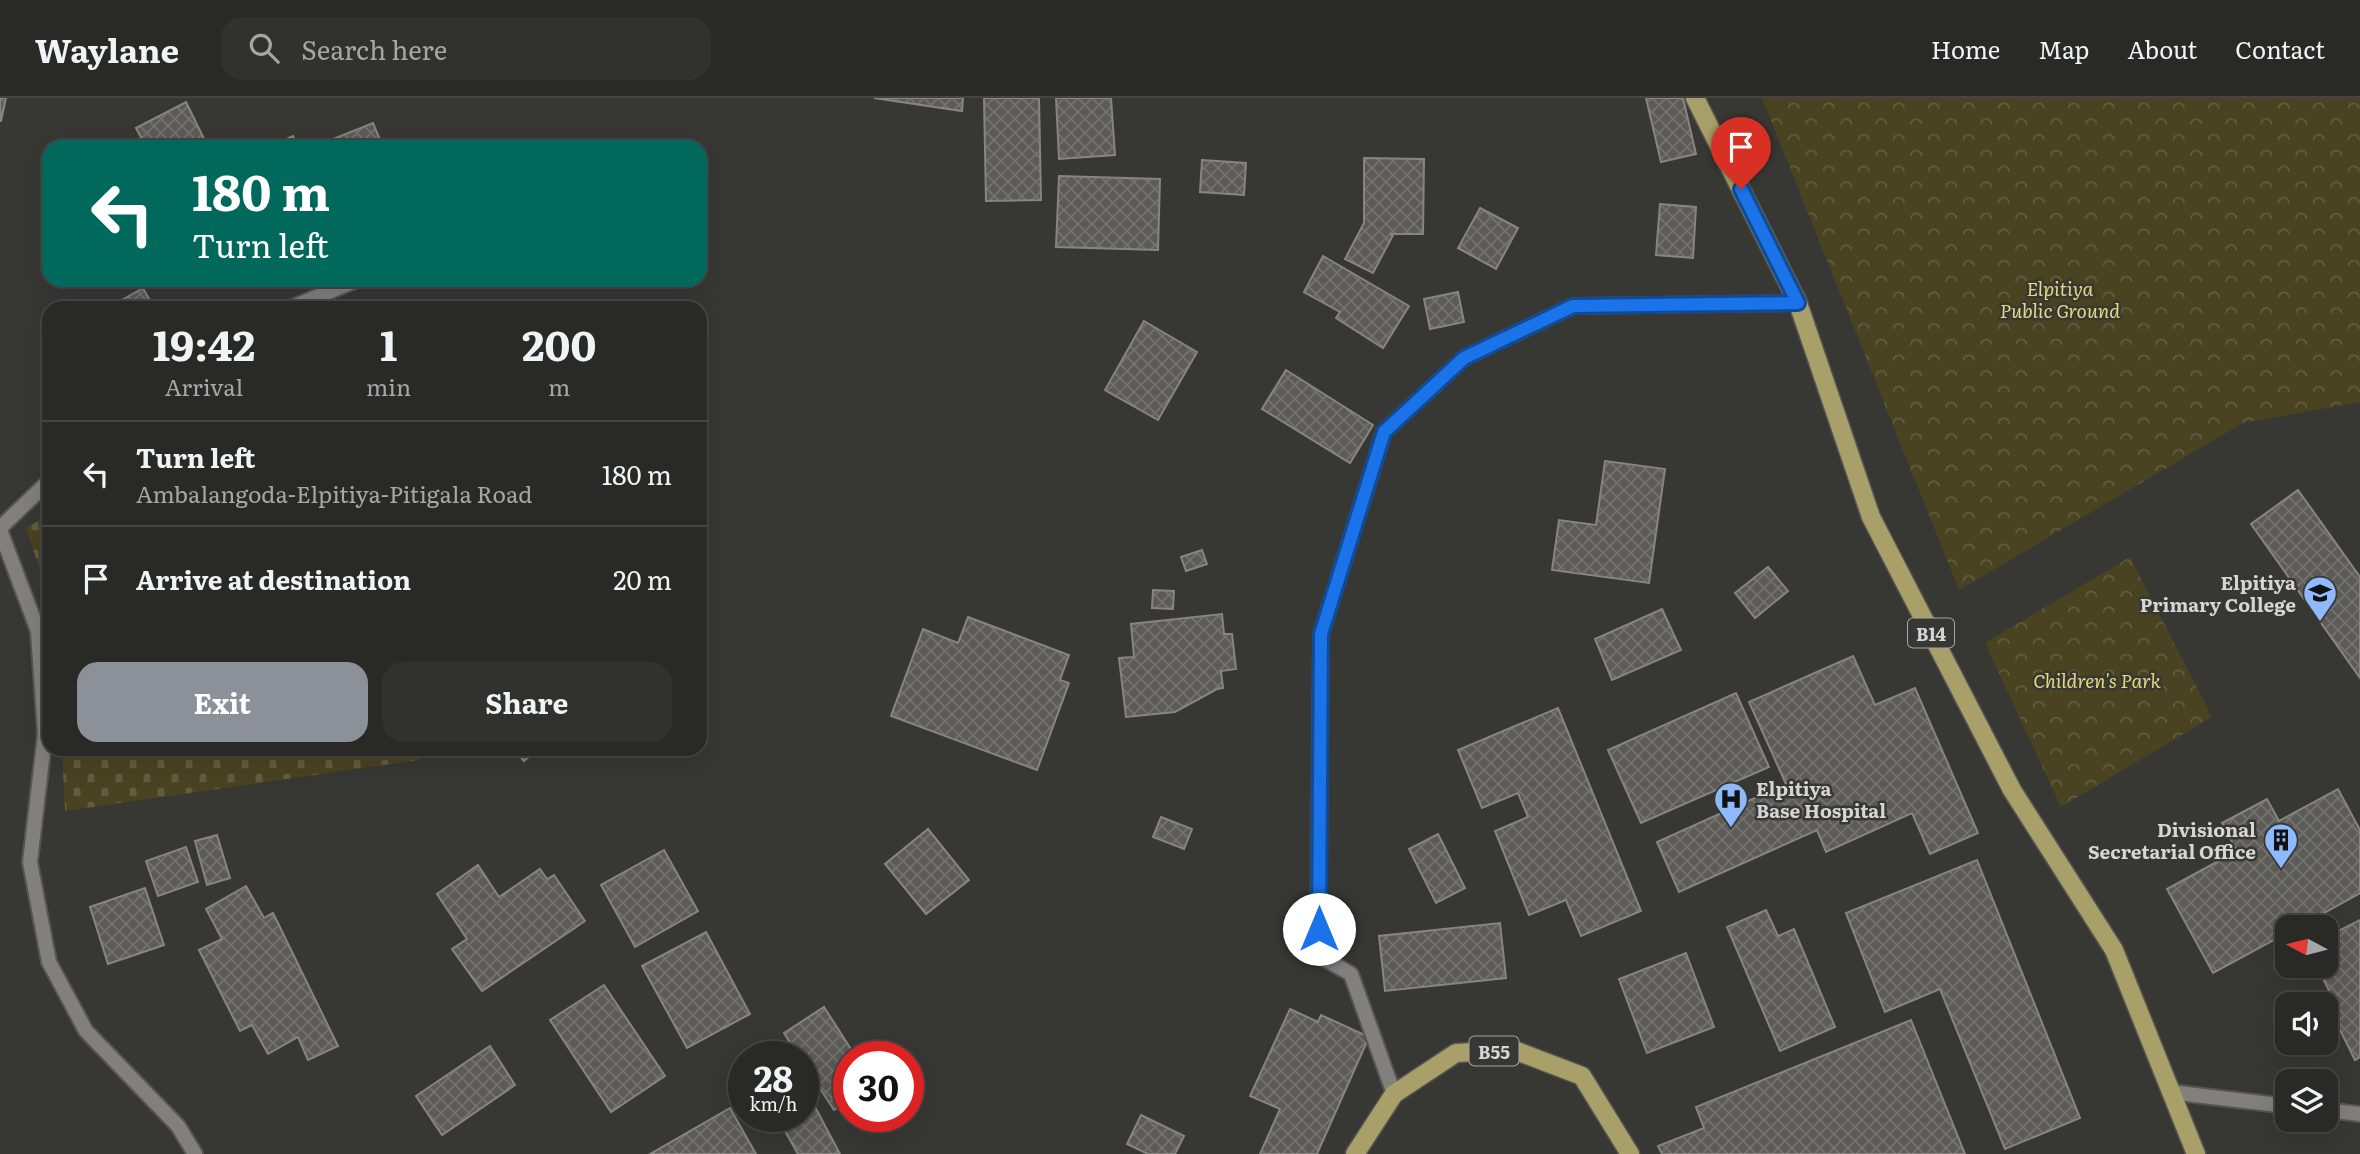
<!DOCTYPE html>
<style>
body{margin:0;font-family:Literata,serif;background:#31312e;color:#f1f3f6;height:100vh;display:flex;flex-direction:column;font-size:26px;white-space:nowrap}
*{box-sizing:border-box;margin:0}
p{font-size:23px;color:#a5a6a7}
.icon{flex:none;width:38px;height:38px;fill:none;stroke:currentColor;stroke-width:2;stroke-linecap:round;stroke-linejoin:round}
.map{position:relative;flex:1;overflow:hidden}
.panel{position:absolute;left:42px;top:203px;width:665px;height:455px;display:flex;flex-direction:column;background:#292926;border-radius:21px;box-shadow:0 7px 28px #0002,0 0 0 2px #454543}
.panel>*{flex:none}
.guide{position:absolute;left:42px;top:42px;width:665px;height:147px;border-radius:21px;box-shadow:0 7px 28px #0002,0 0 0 2px #454543;background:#00695c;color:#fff;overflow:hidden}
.needle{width:46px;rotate:277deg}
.controls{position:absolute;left:2275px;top:817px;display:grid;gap:14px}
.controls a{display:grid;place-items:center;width:63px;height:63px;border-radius:14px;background:#292926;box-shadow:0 7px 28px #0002,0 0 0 2px #454543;font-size:35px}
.speed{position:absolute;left:728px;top:943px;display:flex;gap:14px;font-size:35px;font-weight:700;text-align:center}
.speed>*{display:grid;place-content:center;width:91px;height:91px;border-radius:50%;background:#292926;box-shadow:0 7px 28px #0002,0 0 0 2px #454543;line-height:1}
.speed small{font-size:18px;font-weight:400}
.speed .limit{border:10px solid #d22;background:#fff;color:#111}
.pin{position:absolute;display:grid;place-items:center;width:60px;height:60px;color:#fff;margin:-72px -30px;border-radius:50% 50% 50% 0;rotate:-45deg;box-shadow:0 0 7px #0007}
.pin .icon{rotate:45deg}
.me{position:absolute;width:77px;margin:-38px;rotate:0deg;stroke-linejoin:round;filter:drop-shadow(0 0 5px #0008)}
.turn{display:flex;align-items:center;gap:24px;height:147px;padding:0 35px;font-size:32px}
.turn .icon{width:91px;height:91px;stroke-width:2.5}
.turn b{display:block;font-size:49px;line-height:60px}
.eta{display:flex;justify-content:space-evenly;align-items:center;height:119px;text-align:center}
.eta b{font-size:42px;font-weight:700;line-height:49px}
.cta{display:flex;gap:14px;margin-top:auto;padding:14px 35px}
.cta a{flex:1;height:80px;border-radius:21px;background:#8c9099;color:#fff;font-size:28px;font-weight:700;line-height:80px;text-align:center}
.cta a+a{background:#31312e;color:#f1f3f6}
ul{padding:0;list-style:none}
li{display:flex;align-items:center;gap:21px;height:105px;padding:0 35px;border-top:2px solid #454543}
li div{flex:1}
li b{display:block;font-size:26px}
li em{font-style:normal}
header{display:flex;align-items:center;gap:42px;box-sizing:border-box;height:98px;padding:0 35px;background:#292926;border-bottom:2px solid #454543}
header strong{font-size:33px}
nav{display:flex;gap:38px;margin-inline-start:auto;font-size:24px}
.search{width:490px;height:63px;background:#31312e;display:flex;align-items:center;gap:18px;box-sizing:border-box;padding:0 24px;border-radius:21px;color:#a5a6a7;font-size:26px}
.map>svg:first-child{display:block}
.cemetery{fill:url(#cemetery-stones)}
.park{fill:url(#park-crowns)}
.building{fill:url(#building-cross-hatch);stroke:#868581;stroke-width:2}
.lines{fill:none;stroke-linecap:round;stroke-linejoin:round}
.lane-casing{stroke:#565552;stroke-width:18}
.street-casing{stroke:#565552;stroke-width:18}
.primary-casing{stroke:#565552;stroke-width:21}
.lane{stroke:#81807c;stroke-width:14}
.street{stroke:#81807c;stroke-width:14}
.primary{stroke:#a89f69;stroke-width:18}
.route-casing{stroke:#114b97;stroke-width:18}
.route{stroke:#1a73e8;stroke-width:12}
.labels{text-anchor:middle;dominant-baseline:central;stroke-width:5;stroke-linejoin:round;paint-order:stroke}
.shield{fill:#373733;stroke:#a6a6a4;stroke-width:2}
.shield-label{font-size:18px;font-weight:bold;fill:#d6d6d4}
.park-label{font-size:19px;font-style:italic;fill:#e7d87e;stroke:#373733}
.poi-label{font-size:19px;font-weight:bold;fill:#d6d6d4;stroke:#373733;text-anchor:end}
</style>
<header>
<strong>Waylane</strong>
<div class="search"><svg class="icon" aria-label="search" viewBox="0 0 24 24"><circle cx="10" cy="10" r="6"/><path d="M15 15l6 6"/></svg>Search here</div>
<nav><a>Home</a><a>Map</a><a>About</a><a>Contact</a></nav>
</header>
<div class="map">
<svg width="2360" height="1056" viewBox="0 0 2360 1056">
<defs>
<pattern id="cemetery-stones" width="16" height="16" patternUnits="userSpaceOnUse" patternTransform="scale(1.75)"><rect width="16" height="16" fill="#494322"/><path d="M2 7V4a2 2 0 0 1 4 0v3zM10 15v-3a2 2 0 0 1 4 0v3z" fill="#625d41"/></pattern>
<pattern id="park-crowns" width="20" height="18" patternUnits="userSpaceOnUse" patternTransform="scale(1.75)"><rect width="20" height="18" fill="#494322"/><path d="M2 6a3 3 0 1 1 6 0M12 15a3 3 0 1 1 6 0" fill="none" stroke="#625d41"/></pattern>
<pattern id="building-cross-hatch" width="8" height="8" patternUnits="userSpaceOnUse" patternTransform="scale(1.75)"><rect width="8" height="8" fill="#5c5b57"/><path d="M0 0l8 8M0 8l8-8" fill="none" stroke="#73726e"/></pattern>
</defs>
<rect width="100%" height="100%" fill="#373733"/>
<g class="cemetery">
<polygon points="49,416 49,499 26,430"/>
<polygon points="62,651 418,651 419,662 65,713"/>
</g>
<g class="park">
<polygon points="1762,0 2360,0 2360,304 2243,325 1959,492"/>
<polygon points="2130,459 2212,619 2061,709 1985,545"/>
</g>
<g class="building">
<polygon points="0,0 6,0 1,23 0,23"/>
<polygon points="874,0 963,0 962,13"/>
<polygon points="984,0 1039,0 1041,102 986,103"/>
<polygon points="1056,0 1111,0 1115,57 1059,61"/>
<polygon points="1646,0 1683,0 1696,56 1661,64"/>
<polygon points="186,4 208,49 146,49 136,30"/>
<polygon points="373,25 383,49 330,49 328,43"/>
<polygon points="293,38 298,49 269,49"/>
<polygon points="1364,60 1424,61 1423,136 1390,136 1393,137 1373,175 1345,161 1364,125"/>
<polygon points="1202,62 1246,65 1244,97 1200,94"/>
<polygon points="1059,78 1160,81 1158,152 1056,149"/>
<polygon points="1660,106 1696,109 1693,160 1656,157"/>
<polygon points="1480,110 1518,130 1496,171 1458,150"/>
<polygon points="1323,158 1409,208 1383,250 1336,220 1340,214 1304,194"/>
<polygon points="143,190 154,210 108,210"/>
<polygon points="1458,194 1464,224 1430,231 1424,201"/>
<polygon points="1144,223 1197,254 1158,322 1105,292"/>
<polygon points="1286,272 1373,327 1350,365 1262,311"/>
<polygon points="1605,363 1665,371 1649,485 1552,472 1559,422 1596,427"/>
<polygon points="2298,392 2360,479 2360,580 2251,426"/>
<polygon points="1202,452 1207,466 1186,473 1181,459"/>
<polygon points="1768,469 1788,493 1755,520 1735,495"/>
<polygon points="1153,492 1174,493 1173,511 1152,510"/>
<polygon points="1662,511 1681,552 1612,582 1595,541"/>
<polygon points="1222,516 1224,536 1232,536 1236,571 1221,573 1223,590 1217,591 1175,614 1126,619 1119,560 1134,559 1131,526"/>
<polygon points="968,519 1069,557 1060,582 1069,585 1037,672 891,618 923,531 958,545"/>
<polygon points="1853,558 1875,607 1915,590 1978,735 1930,756 1912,715 1826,754 1817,732 1679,794 1657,744 1786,686 1749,604"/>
<polygon points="1736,595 1769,669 1641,725 1608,652"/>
<polygon points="1558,610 1641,813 1581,838 1566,802 1529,817 1495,733 1528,719 1518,695 1482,710 1458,652"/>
<polygon points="514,651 538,651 524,663"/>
<polygon points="2338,691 2360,732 2360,795 2297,830 2287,830 2287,835 2213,875 2167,791 2237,753 2222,725 2267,701 2279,723"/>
<polygon points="1161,719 1192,731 1184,751 1153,739"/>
<polygon points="928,731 969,782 926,816 885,766"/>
<polygon points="1438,736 1465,790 1436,805 1409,751"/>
<polygon points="217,737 230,780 207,787 195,743"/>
<polygon points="186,749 198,784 158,798 146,763"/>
<polygon points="664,752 698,813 635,849 601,787"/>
<polygon points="1977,762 2080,1020 2005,1051 1940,891 1885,914 1846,815"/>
<polygon points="478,767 499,799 540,771 547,781 554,777 585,823 482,893 452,851 467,841 437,796"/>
<polygon points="246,788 264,820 273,815 338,948 308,962 298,939 268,956 252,927 240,933 199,852 222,841 206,811"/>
<polygon points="145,790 164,847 108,866 90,809"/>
<polygon points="1766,812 1778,838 1794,831 1835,929 1780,953 1727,829"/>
<polygon points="2360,822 2360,959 2355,962 2330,912 2337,909 2317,868 2326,868 2326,839"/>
<polygon points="1500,825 1506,880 1385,893 1379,838"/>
<polygon points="706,834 750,916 687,950 642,868"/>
<polygon points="1686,855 1714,929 1647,955 1619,881"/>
<polygon points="604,887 665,978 611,1014 550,922"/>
<polygon points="824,909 856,959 849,959 849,1003 834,1012 803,965 803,959 799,959 784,935"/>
<polygon points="1290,911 1318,924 1321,917 1369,939 1317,1056 1260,1056 1280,1011 1250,998"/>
<polygon points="1911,922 1965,1056 1662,1056 1658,1048 1704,1030 1696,1009"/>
<polygon points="490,948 515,987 442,1037 416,998"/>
<polygon points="814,1007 840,1056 798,1056 781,1026 794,1018 803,1018 803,1013"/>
<polygon points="730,1010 756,1056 650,1056"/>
<polygon points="1141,1017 1184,1038 1175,1056 1148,1056 1127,1046"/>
</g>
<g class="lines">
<g class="lane-casing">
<g id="lane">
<polyline points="290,210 357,182"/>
<polyline points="0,430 49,383"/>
</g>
</g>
<g class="street-casing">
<g id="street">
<polyline points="0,432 38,533 45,636 30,764 49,864 86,933 178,1028 195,1056"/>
<polyline points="2170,994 2287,1008"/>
<polyline points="1394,996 1351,876 1318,857 1321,536 1384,334 1464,260 1573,208 1798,205"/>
<polyline points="2326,1012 2360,1016"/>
</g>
</g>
<g class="primary-casing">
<g id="primary">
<polyline points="1695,0 1798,205 1871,419 2012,692 2114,852 2196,1056"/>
<polyline points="1355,1056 1394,996 1456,955 1514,952 1582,978 1630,1056"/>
</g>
</g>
<use href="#lane" class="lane"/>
<use href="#street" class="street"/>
<use href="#primary" class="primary"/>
</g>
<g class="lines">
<g class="route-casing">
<polyline id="route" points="1319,831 1321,536 1384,334 1464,260 1573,208 1798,205 1741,91"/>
</g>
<use href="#route" class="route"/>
</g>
<defs>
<g id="school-pin" transform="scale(1.75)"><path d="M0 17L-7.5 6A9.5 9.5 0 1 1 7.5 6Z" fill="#8eb9fd" stroke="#373733"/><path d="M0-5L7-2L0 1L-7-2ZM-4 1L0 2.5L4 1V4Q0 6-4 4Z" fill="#111"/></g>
<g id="hospital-pin" transform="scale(1.75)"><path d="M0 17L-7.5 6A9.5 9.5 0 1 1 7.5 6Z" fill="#8eb9fd" stroke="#373733"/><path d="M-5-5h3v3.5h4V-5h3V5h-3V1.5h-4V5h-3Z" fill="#111"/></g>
<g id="building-pin" transform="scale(1.75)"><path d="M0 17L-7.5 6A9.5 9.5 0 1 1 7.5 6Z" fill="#8eb9fd" stroke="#373733"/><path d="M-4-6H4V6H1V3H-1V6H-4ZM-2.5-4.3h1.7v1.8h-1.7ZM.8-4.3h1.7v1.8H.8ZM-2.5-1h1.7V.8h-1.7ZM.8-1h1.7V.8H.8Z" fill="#111"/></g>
</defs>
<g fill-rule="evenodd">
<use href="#school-pin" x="2320" y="495"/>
<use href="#hospital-pin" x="1731" y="701"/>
<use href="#building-pin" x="2281" y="742"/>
</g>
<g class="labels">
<g class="shield">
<rect x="1908" y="520.5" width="46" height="29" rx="5"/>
<rect x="1469.5" y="938.5" width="49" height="29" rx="5"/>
</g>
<g class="shield-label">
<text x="1931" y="535">B14</text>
<text x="1494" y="953">B55</text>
</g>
<g class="park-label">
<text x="2060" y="190">Elpitiya<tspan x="2060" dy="22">Public Ground</tspan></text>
<text x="2097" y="582">Children's Park</text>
</g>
<g class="poi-label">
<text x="2296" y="484">Elpitiya<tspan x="2296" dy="22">Primary College</tspan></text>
<text x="1756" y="690" text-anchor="start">Elpitiya<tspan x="1756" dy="22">Base Hospital</tspan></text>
<text x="2256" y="731">Divisional<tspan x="2256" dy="22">Secretarial Office</tspan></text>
</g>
</g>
</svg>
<div class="controls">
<a><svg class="needle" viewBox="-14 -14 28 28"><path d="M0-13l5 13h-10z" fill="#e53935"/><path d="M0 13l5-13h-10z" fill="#a5a6a7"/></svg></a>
<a><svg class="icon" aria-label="sound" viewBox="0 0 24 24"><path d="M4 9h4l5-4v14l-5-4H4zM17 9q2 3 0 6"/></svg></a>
<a><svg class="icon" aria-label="layers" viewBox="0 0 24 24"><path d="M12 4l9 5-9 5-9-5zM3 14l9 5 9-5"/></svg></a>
</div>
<div class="speed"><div>28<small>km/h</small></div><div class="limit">30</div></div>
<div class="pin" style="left:1741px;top:91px;background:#d93025"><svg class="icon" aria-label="arrive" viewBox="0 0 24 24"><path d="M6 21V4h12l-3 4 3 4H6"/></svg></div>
<svg class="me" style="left:1319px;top:831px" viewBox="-20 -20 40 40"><circle r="19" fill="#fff"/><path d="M0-13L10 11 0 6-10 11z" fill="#1a73e8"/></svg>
<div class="guide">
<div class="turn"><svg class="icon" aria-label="left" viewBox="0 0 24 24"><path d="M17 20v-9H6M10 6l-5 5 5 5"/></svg><div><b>180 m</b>Turn left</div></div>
</div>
<section class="panel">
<div class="eta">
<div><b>19:42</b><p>Arrival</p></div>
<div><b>1</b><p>min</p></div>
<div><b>200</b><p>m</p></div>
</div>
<ul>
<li><svg class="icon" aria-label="left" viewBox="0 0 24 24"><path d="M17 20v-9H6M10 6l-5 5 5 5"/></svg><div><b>Turn left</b><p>Ambalangoda-Elpitiya-Pitigala Road</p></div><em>180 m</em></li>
<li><svg class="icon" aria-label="arrive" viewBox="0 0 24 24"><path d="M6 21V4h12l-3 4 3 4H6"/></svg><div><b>Arrive at destination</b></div><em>20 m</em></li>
</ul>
<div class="cta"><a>Exit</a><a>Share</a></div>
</section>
</div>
